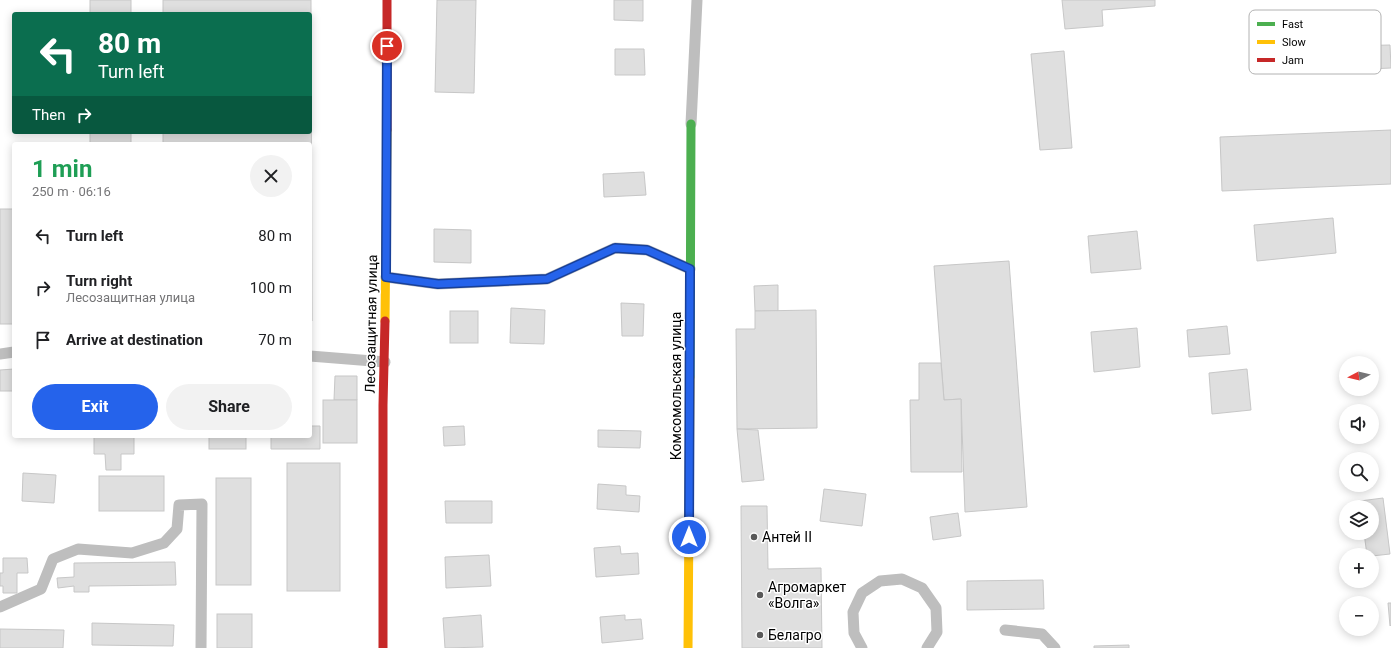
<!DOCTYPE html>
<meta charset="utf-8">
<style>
body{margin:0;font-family:Roboto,sans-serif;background:#f2f2f2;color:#202124;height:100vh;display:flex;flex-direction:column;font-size:15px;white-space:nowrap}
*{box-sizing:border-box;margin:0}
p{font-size:13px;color:#757577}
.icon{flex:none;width:22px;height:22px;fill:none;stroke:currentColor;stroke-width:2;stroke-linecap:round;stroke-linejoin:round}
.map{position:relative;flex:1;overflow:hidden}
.sheet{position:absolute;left:12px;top:142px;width:300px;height:296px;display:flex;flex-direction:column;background:#fff;border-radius:4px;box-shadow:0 2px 10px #0003}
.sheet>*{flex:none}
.guide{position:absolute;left:12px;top:12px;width:300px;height:122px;border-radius:4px;box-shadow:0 2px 10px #0003;background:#0b6e4f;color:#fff;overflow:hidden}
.needle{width:26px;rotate:263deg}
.fabs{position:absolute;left:1339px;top:356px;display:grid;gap:8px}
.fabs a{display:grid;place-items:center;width:40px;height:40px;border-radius:50%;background:#fff;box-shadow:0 2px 10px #0003;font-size:20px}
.pin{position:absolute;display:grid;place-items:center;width:34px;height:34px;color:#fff;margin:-17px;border:2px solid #fff;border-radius:50%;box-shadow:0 1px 4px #0007}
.me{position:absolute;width:44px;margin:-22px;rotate:0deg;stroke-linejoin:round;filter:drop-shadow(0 0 3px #0008)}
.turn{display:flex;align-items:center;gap:14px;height:84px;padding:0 20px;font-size:18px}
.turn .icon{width:52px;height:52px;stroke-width:2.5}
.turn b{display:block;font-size:28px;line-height:34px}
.then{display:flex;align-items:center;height:38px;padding:0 20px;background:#0003;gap:8px;font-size:15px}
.round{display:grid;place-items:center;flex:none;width:42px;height:42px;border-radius:21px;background:#f2f2f2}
.overview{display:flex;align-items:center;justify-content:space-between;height:68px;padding:0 20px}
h1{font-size:24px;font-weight:700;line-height:30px;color:#1e9e55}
.action{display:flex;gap:8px;margin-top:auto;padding:8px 20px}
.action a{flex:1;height:46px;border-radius:24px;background:#2563eb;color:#fff;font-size:16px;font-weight:700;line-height:46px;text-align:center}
.action a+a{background:#f2f2f2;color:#202124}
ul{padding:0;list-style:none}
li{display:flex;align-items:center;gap:12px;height:52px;padding:0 20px}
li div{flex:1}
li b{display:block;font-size:15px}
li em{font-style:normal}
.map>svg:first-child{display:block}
.building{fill:#dfdfdf;stroke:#c7c7c7}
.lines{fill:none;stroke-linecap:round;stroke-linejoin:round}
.lane{stroke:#bebebe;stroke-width:11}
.fast{stroke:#4caf50;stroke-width:9}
.slow{stroke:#ffc107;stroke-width:9}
.jam{stroke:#c62828;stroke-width:9}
.route-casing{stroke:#184099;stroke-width:10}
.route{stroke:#2563eb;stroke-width:7}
.poi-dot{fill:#595959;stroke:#fff;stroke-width:1.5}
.labels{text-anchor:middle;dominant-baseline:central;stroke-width:3;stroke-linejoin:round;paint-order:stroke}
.street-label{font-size:14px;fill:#000;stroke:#fff}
.poi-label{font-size:14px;fill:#000;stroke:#fff;text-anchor:start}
.key{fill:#fff;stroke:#b2b2b2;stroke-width:1}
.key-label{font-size:11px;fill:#000}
</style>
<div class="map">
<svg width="1391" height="648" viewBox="0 0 1391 648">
<rect width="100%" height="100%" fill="#fff"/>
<g class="building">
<rect x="90" y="0" width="41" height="14"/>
<polygon points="163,0 311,0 312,321 310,321 310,144 163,144 163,132 310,132 310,14 163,14"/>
<polygon points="437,0 476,0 474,93 435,92"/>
<polygon points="614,0 643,0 643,21 614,20"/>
<polygon points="1062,0 1155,0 1155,6 1102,10 1103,26 1065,29"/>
<polygon points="1390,45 1391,68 1347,70 1346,46"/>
<polygon points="615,49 644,49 645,75 615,75"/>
<polygon points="1064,51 1072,148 1040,150 1031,54"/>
<polygon points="1391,130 1391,184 1222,191 1220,137"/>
<rect x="90" y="132" width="41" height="12"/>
<polygon points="644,172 646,195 604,197 603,174"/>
<rect x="0" y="209" width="14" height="115"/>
<polygon points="1333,218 1336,253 1257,261 1254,225"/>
<polygon points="434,229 471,230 471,263 434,262"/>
<polygon points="1137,231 1141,269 1091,273 1088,236"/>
<polygon points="1009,261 1027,507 965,512 961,399 944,400 934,266"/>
<polygon points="778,285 778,311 755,311 754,286"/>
<polygon points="621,303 644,304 643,336 622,336"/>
<polygon points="511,308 545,310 544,344 510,343"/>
<polygon points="816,310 817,428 737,429 736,329 755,329 755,311"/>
<rect x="450" y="311" width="28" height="32"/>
<polygon points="1227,326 1230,354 1189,357 1187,330"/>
<polygon points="1137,328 1140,367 1094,372 1091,332"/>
<polygon points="919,363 941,363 944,400 961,399 962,472 911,472 910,400 919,400"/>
<polygon points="14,369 14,391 0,391 0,370"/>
<polygon points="1247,369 1251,410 1212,414 1209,373"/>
<polygon points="335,376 357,376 357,400 334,400"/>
<rect x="323" y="400" width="34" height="43"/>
<polygon points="310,426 320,426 320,449 271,449 271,436 310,436"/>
<polygon points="464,426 465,445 444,446 443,427"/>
<polygon points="737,429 758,430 764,480 742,482"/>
<polygon points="598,430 641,431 640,448 598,447"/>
<polygon points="94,436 134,436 134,454 121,454 121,470 106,470 105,454 94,454"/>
<rect x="209" y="436" width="37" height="13"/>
<rect x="287" y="463" width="53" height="128"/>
<polygon points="23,473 56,475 54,503 22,501"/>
<rect x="99" y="476" width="65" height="35"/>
<rect x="216" y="478" width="35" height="107"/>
<polygon points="598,484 626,486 626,495 640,496 639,512 597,509"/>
<polygon points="824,489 866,494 862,526 820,521"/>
<polygon points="1383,498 1390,554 1372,556 1372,555 1367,555 1364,533 1372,533 1372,507 1360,507 1360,501"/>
<polygon points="445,501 492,501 492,523 446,523"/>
<polygon points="741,506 767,506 768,569 821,568 822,648 742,648"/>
<polygon points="958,513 961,536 933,540 930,517"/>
<polygon points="620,546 621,554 638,553 639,574 596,577 594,548"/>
<polygon points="489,555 491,586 446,588 445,557"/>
<polygon points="3,558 27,558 28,573 17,573 17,593 3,593 3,586 0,586 0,573 3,573"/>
<polygon points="175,562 176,585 89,586 89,592 74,592 74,586 58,588 57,578 74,577 74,563"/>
<polygon points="1043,580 1044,609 967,610 967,581"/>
<polygon points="1388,603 1391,603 1391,625 1390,626"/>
<rect x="217" y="614" width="35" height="34"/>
<polygon points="481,615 483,647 445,648 443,618"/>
<polygon points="625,615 625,620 641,619 643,639 602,643 600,617"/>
<polygon points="92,623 174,625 173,646 92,645"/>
<polygon points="0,629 64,630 63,648 0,648"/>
<polygon points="1129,645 1129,648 1094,648 1094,646"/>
</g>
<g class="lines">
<g class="lane">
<polyline points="691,124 697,0"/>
<polyline points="386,277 438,284 547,279 615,248 647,250 690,269"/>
<polyline points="0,354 14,352"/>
<polyline points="310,356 385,362"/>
<polyline points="0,607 41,589 53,559 78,549 132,553 164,543 177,529 179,505 202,504 201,648"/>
<polyline points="1005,630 1042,634 1055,648"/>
<polyline points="862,648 854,633 853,612 862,593 880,581 902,579 922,588 936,608 937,632 927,648"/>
</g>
<polyline class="fast" points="690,377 691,124"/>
<g class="slow">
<polyline points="385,321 387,130"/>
<polyline points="688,648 690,377"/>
</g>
<g class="jam">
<polyline points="387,130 387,0"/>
<polyline points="383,648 383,405 385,321"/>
</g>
</g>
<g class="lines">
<g class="route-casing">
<polyline id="route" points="387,46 386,277 438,284 547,279 615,248 647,250 690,269 689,537"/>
</g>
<use href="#route" class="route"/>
</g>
<g class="poi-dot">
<circle cx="754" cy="537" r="4"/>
<circle cx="760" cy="595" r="4"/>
<circle cx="760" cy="635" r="4"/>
</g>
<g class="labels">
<g class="street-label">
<text transform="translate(371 324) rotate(-89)">Лесозащитная улица</text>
<text transform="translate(676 386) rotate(-90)">Комсомольская улица</text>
</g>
<g class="poi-label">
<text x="762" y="537">Антей II</text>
<text x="768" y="587">Агромаркет<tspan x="768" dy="16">«Волга»</tspan></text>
<text x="768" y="635">Белагро</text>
</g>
</g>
<rect x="1249" y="10" width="132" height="64" rx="6" class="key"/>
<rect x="1257" y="22" width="18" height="4" fill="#4caf50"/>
<rect x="1257" y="40" width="18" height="4" fill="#ffc107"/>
<rect x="1257" y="58" width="18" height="4" fill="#c62828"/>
<g class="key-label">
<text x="1282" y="28">Fast</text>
<text x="1282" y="46">Slow</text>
<text x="1282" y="64">Jam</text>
</g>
</svg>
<div class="fabs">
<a><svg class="needle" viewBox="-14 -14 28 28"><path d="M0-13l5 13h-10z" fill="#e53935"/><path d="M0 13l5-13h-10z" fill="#757577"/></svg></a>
<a><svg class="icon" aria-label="sound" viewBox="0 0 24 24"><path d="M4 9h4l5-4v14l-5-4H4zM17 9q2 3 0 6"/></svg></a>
<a><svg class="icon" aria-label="search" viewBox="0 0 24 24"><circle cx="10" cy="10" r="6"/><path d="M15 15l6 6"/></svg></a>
<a><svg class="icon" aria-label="layers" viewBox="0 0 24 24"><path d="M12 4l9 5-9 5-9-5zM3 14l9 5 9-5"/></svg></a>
<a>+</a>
<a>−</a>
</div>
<div class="pin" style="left:387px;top:46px;background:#d93025"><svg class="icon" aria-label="arrive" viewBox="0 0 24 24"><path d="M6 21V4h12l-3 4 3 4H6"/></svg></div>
<svg class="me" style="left:689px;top:537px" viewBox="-20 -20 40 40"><circle r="17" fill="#2563eb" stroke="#fff" stroke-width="3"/><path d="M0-11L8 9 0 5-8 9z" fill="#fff"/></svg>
<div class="guide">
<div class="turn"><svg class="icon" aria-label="left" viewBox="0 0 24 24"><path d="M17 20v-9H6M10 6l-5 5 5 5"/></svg><div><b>80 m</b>Turn left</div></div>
<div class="then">Then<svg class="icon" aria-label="right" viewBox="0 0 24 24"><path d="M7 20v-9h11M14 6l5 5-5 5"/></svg></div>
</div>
<section class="sheet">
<div class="overview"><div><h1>1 min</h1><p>250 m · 06:16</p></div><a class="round"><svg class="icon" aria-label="close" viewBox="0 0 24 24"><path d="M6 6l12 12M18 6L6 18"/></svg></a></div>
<ul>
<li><svg class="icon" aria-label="left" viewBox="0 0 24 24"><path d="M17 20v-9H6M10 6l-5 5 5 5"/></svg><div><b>Turn left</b></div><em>80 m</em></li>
<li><svg class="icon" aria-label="right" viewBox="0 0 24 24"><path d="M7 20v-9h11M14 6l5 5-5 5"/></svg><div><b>Turn right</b><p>Лесозащитная улица</p></div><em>100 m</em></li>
<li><svg class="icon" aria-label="arrive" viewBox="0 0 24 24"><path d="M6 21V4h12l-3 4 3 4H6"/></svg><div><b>Arrive at destination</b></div><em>70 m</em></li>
</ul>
<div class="action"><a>Exit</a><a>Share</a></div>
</section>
</div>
